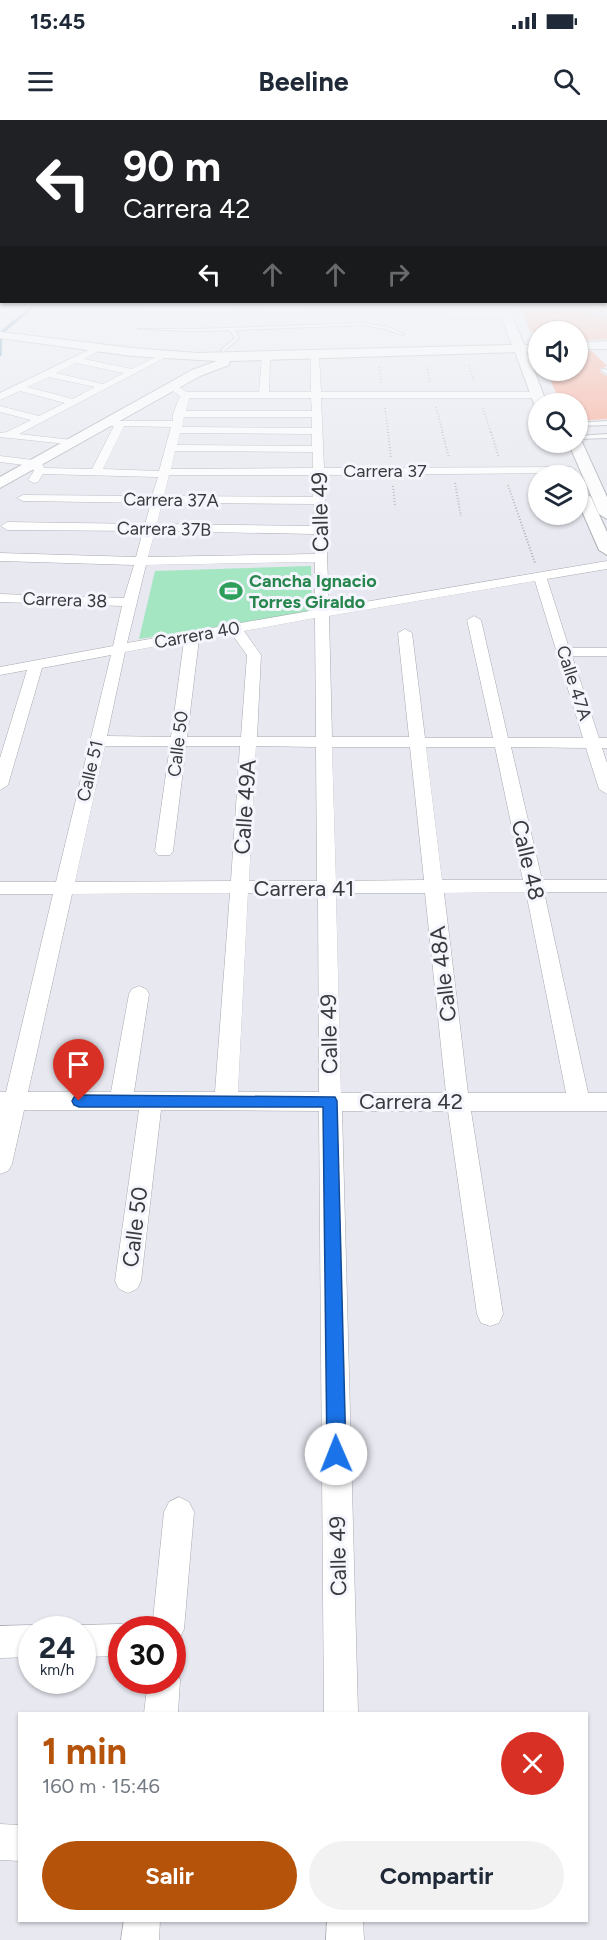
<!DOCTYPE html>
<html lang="es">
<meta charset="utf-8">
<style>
body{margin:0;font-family:Figtree,sans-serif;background:#f2f2f3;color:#1f2937;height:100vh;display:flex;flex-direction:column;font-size:22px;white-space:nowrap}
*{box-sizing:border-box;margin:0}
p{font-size:20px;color:#747a83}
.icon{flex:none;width:33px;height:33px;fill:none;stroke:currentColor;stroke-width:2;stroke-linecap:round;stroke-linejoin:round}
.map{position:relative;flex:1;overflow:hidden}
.side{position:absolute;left:18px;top:1592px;width:570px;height:210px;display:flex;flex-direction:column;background:#fff;border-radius:0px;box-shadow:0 2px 4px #0004}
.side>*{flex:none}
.banner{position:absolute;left:0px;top:0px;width:608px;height:183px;box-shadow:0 2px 4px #0004;background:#202124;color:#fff;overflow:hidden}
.tools{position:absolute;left:528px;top:201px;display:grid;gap:12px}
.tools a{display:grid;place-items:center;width:60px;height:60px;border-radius:50%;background:#fff;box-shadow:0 2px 4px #0004;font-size:30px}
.speed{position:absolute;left:18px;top:1496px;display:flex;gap:12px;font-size:30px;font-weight:700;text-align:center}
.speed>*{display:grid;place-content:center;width:78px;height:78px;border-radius:50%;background:#fff;box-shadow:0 2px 4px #0004;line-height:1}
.speed small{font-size:15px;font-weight:400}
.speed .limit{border:9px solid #d22;background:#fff;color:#111}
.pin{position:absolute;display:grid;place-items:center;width:51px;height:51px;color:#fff;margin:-62px -26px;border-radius:50% 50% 50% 0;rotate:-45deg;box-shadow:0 0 6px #0007}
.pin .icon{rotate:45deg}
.me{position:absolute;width:66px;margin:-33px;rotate:359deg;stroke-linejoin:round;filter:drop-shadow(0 0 4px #0008)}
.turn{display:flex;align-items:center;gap:21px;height:126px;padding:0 24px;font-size:27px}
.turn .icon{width:78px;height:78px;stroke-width:2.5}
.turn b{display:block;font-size:42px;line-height:51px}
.lanes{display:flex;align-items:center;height:57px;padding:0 24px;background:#0003;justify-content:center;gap:30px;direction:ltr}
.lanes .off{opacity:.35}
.round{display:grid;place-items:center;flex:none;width:63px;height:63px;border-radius:32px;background:#f2f2f3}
.summary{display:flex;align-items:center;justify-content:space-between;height:102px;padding:0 24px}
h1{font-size:36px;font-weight:700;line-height:45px;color:#b45309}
.primary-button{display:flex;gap:12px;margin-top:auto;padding:12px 24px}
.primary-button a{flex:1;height:69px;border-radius:36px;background:#b45309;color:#fff;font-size:24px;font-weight:700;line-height:69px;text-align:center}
.primary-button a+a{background:#f2f2f3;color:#1f2937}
.status{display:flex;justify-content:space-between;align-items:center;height:42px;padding:0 30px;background:#fff;direction:ltr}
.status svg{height:16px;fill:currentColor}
header{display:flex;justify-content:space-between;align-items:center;height:78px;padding:0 24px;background:#fff;font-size:27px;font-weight:700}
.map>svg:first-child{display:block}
.green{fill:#a4e5c2}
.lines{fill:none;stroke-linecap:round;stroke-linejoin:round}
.stream{stroke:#407ba6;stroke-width:3}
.building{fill:#fb9b81}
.lane-casing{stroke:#a8a9b1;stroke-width:2}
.street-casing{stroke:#a8a9b1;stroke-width:1}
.secondary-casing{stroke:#a8a9b1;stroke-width:2}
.path-far1{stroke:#acadb3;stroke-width:1.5;stroke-dasharray:1 2;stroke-linecap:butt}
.path{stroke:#acadb3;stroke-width:2;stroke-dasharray:1 2;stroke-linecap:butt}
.lane{fill:#fff;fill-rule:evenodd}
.street{fill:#fff;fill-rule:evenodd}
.secondary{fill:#fff;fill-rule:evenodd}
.route{fill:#1a73e8;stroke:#114b97;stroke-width:1.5}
.labels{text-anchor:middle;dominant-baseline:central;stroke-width:6;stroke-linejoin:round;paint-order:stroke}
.far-street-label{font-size:18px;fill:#393a3d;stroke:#f4f5fd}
.far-leisure-label{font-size:18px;font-weight:bold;fill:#27864d;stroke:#f4f5fd;text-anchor:start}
.street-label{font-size:22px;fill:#393a3d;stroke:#f4f5fd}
</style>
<div class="status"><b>15:45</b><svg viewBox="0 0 49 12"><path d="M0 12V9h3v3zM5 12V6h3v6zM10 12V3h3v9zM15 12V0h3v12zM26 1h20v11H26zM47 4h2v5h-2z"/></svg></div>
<header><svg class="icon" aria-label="menu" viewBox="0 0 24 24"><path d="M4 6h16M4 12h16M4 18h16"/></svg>Beeline<svg class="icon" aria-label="search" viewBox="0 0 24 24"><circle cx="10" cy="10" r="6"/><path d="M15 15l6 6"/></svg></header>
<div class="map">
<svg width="607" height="1820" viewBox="0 0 607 1820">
<rect width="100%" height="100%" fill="#e7e8f0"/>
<polygon class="green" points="311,446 312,492 139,519 155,451"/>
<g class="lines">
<polyline class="stream" points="0,235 1,213 38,182"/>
</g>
<g class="building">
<polygon points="519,182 607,182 607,192 590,187 587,189 588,193 607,198 607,219 578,221 578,212 530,212"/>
<polygon points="578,231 592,231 607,246 600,249 601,253 607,256 607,299 578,301 578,284 561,284 546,250 578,250"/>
</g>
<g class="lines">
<g class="lane-casing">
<g id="lane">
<polygon points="589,189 607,194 607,196 589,191"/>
<polygon points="364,203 388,207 404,214 402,215 386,209 364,205 235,210 239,218 223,232 221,230 235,218 230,210 197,211 138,209 197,209"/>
<polygon points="602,249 607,250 607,254 602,251"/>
<polygon points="607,301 607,305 578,306 578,303"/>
<polygon points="607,314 607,318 578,319 578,316"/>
</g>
</g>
<g class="street-casing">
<g id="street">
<polygon points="143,182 151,182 148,188 504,191 508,193 504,195 143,192 139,190"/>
<path d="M97 226 104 228 84 239 132 249 163 233 170 235 19 314 72 320 77 323 76 325 0 317V313L7 312 31 300 0 292V286L39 296 65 283 20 271 0 280V273ZM76 243 124 253 103 264 56 253ZM49 257 95 267 73 279 27 267Z"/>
<path d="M315 232 319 235 321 272H537L542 275 537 278H321L324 348 571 347 576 350 571 353 324 355 329 488 607 441V449L547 459 569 528H607V536H572L599 618H607V628H602L607 643V674L599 669 586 628 511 627 542 760H607V772H544L588 973H607V991H471L503 1194 499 1203 490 1206 481 1203 477 1194 448 991H342L358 1593H324L319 991 161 990 141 1161 137 1169 128 1173 119 1169 115 1161 139 990H24L12 1044 8 1051 0 1054V972H6L53 774H0V762H56L111 535 42 548 8 665 0 670V638L27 550 0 555V547L113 526 122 486 0 482V474L124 478 134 445 0 441V433L136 437 143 411 7 410 1 406 7 402 145 404 151 383 23 381 17 378 23 375 152 376 158 357 43 354 38 362 34 363 28 360 34 351 32 346 0 342V336L41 341 44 348 92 349 114 306 104 305V301H173V294L180 276 170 269V265H176L187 272H259L262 237 266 234 270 237 269 272H311V235ZM189 278H311L312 291H186ZM184 297H312V308L182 307ZM124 306 171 307 159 351 103 349ZM180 313 312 314V326L177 325ZM175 331 313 332V348L171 349ZM169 355H313V377L164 376ZM162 383 314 384V406L157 404ZM155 411 314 414 315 434 148 437ZM315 442V490L127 523 146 445ZM535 461 583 618H508L481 500 474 496 467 500 493 618H425L412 513 405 509 398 513 409 617H332L329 496ZM315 498 316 617H257L261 535 244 511ZM231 513 247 535 241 617H187L199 519ZM184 521 171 617 107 616 125 532ZM105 626H170L155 731 158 735H170L173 731 186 626H240L231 761 75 762ZM256 626 316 627 317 761H249ZM332 627H410L424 760 336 761ZM426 627H495L523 760H442ZM526 772 566 973H468L444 773ZM230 773 215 972H134L149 874 146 869 139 866 132 869 129 874 111 972H28L72 774ZM248 773H318L319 972H238ZM336 773H425L446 973H341Z"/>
<polygon points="179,1377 189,1382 194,1392 184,1509 179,1520 172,1523 172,1509 152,1509 164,1392 169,1382"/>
<polygon points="122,1504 133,1509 122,1509 122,1536 82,1537 82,1509 72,1509 82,1505"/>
<polygon points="32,1505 42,1509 32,1509 32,1537 0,1538 0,1506"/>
<polygon points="172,1547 176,1548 180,1560 178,1593 144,1593 148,1560 172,1560"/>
<polygon points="0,1704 20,1705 20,1741 0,1740"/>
<polygon points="124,1800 160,1800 159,1820 121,1820"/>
<polygon points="327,1800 363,1800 364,1820 326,1820"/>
</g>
</g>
<g class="secondary-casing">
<g id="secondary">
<polygon points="496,182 506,182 524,225 538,225 538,231 527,232 547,284 538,284 538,287 534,284 515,232 230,241 229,245 200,256 0,368 0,357 192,250 217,241 132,236 0,218 0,212 132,228 197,233 512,225"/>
<polygon points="607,221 607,229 578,229 578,223"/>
<polygon points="578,318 582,322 607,377 607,399 599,394 568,322 578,322"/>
<polygon points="583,372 591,377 607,412 607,435 599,430 578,382 578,374"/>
</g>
</g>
<g class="path-far1">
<polyline points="469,245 474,261"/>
<polyline points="427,246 430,262"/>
<polyline points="379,247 381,263"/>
<polyline points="436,287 443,313"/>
<polyline points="385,288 388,313"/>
<polyline points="483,288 491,313"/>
</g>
<g class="path">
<polyline points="388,312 391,338"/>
<polyline points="442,312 449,338"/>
<polyline points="491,312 499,338"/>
<polyline points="455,363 461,396"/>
<polyline points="508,365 535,443"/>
<polyline points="393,366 395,386"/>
</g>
<use href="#lane" class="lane"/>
<use href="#street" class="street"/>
<use href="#secondary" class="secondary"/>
</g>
<linearGradient id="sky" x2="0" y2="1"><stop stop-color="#66a8e0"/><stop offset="0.42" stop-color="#f4f5f8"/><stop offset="1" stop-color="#f4f5f8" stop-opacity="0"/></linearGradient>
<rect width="607" height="437" fill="url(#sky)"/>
<polygon class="route" points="79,975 335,977 337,981 346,1334 343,1341 336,1343 330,1341 327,1334 323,987 79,987 74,985 72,981 74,977"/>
<defs>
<g id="stadium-bare" transform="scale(1.8)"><path d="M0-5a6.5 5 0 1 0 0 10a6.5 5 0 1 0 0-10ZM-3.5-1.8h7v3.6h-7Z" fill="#2e9e5b" stroke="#f4f5fd" stroke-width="2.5" paint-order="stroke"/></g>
</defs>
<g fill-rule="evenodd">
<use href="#stadium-bare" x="231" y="471"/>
</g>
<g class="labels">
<g class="far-street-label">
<text x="385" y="351">Carrera 37</text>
<text transform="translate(171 380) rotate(1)">Carrera 37A</text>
<text transform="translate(164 409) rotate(1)">Carrera 37B</text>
<text transform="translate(65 480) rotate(2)">Carrera 38</text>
<text transform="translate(197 515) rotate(-10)">Carrera 40</text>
<text transform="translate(574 563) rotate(72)">Calle 47A</text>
<text transform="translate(178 624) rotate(-83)">Calle 50</text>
<text transform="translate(90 651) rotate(-77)">Calle 51</text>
</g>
<g class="far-leisure-label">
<text x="249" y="461">Cancha Ignacio<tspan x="249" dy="21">Torres Giraldo</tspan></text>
</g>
<g class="street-label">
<text transform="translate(320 392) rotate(-91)">Calle 49</text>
<text transform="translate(245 687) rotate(-86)">Calle 49A</text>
<text transform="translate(528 740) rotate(77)">Calle 48</text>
<text x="304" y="768">Carrera 41</text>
<text transform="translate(443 854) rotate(-97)">Calle 48A</text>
<text transform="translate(329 914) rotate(-91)">Calle 49</text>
<text x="411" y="981">Carrera 42</text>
<text transform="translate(135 1107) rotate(-83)">Calle 50</text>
<text transform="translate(338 1436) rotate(-91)">Calle 49</text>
</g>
</g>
</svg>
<div class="tools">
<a><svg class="icon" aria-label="sound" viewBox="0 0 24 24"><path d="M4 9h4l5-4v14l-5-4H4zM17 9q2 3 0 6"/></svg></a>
<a><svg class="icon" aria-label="search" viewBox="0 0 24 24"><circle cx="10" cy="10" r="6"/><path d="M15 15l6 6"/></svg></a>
<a><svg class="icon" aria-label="layers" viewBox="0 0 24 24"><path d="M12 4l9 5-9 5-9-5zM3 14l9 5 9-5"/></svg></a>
</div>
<div class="speed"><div>24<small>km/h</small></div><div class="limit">30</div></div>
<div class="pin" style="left:79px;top:981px;background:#d93025"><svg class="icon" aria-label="arrive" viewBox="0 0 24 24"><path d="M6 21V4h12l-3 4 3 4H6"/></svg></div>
<svg class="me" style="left:336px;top:1334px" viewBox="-20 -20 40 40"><circle r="19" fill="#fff"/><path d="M0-13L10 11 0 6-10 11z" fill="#1a73e8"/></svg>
<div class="banner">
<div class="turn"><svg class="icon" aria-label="left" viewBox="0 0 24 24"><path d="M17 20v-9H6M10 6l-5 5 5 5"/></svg><div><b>90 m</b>Carrera 42</div></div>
<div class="lanes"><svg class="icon" aria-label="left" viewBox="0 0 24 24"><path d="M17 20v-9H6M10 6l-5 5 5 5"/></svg><svg class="icon off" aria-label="ahead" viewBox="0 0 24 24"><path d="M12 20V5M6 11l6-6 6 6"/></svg><svg class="icon off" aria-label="ahead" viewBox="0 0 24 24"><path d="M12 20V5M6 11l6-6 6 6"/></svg><svg class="icon off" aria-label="right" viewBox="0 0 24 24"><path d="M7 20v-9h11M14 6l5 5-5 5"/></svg></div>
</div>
<section class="side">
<div class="summary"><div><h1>1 min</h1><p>160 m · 15:46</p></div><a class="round" style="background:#d93025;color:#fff"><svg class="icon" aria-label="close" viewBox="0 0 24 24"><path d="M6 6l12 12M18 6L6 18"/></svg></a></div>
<div class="primary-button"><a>Salir</a><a>Compartir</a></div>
</section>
</div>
